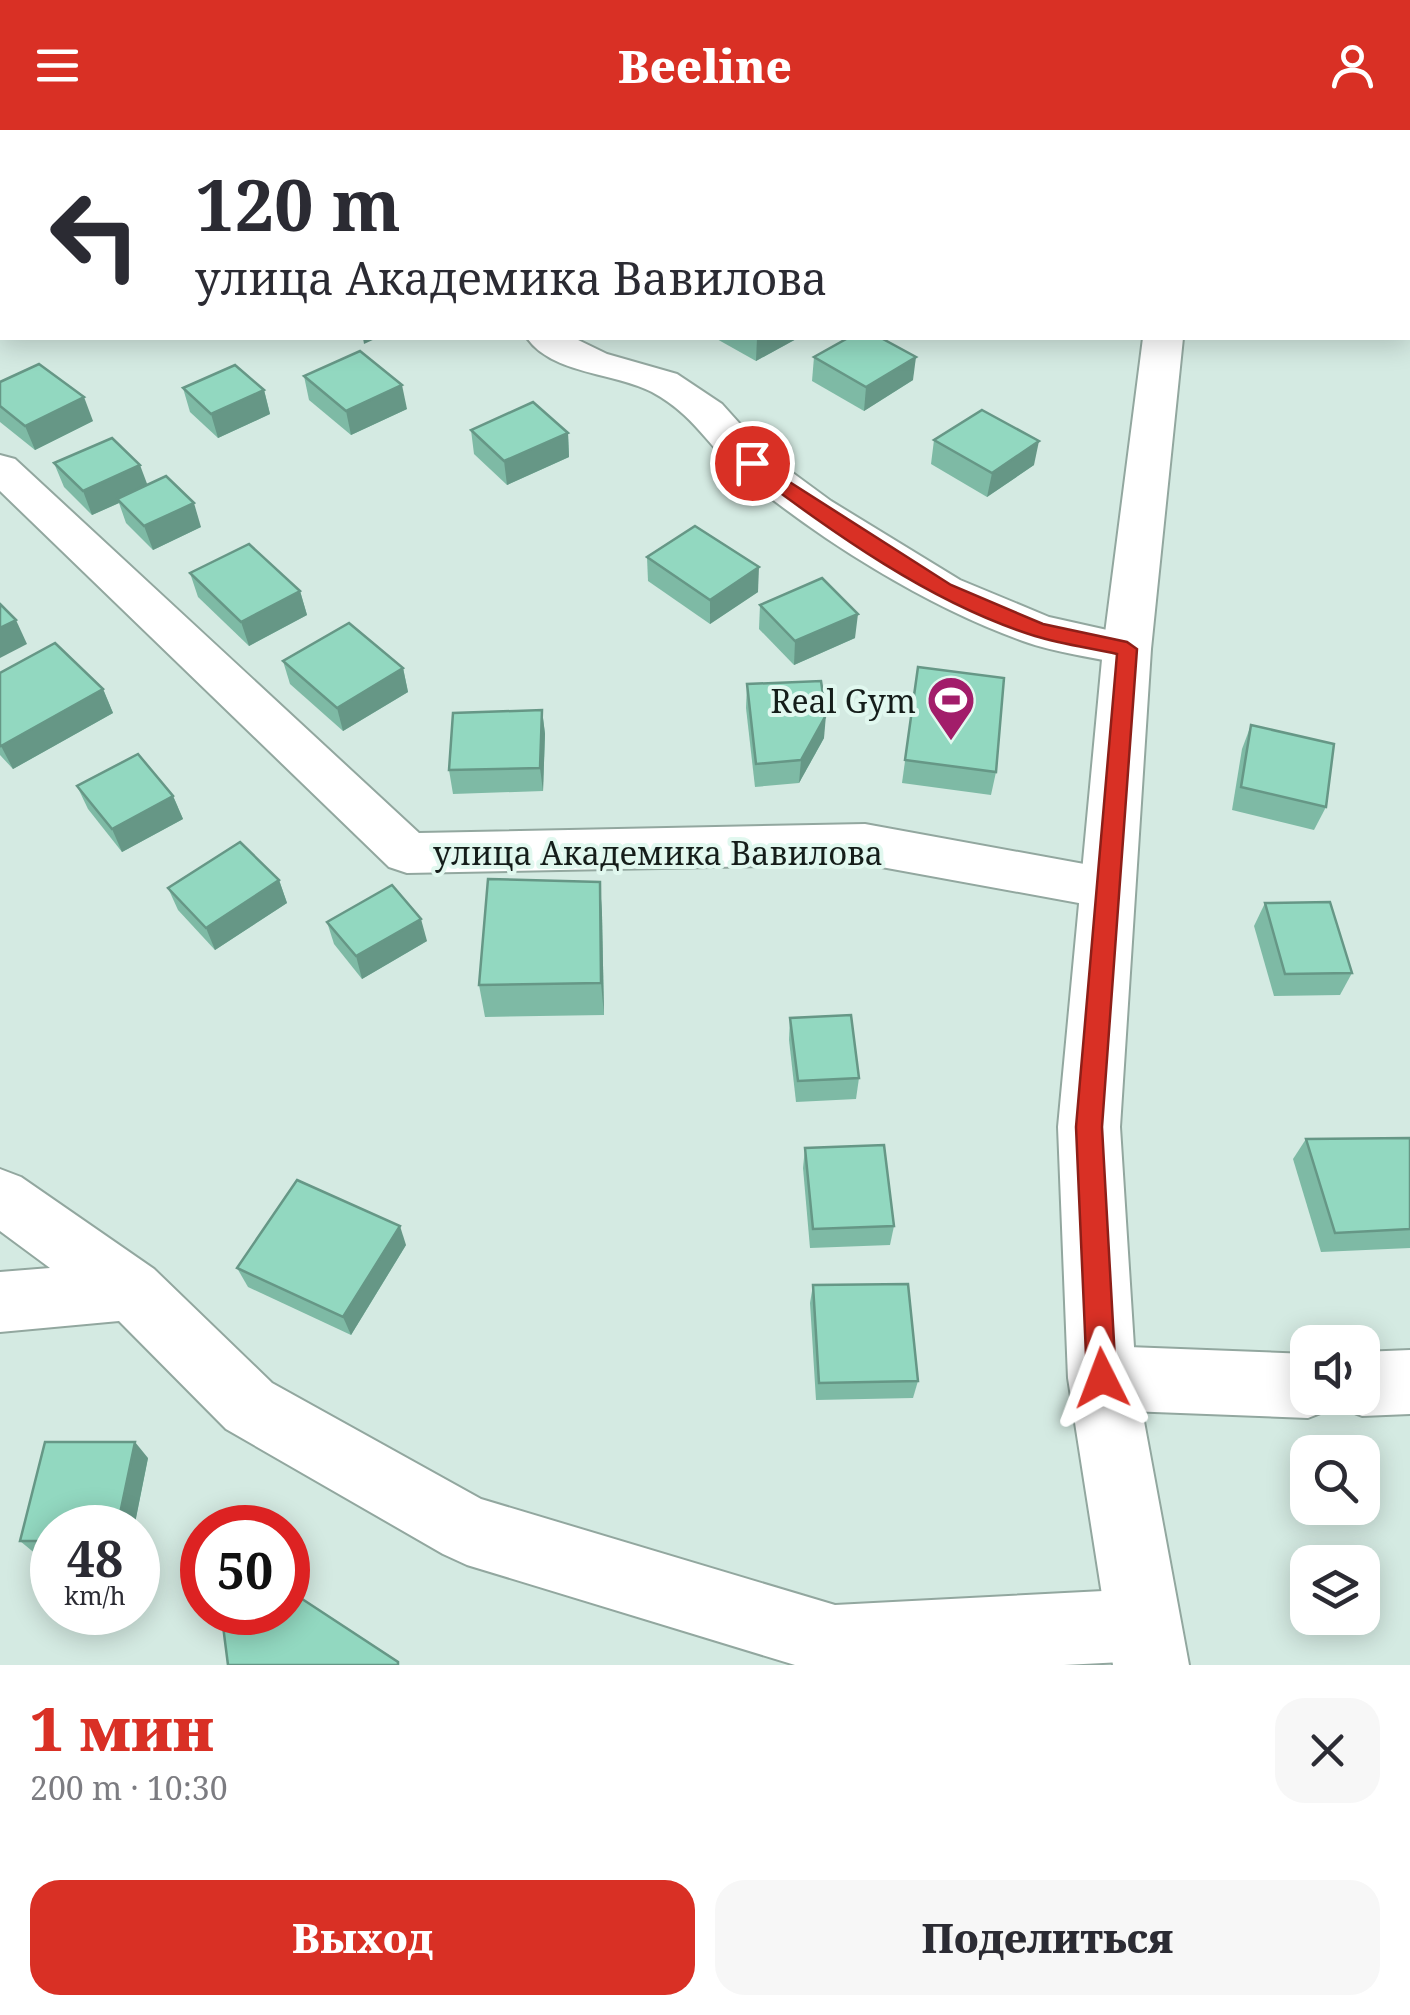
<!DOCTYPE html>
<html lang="ru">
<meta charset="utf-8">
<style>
body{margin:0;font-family:"Noto Serif",serif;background:#f7f7f7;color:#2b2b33;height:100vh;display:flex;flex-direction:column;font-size:38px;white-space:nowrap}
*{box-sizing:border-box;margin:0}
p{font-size:32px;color:#7c7c81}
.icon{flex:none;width:55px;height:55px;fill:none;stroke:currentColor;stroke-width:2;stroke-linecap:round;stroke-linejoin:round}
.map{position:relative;height:1535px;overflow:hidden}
.drawer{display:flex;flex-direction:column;background:#fff;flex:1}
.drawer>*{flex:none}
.hud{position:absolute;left:0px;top:0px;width:1410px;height:210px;box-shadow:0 5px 25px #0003;background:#fff;color:#2b2b33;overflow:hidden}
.tools{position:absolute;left:1290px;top:1195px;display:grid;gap:20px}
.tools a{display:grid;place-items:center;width:90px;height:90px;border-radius:20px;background:#fff;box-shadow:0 5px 25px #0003;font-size:50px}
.speed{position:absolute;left:30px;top:1375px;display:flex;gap:20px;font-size:50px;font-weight:700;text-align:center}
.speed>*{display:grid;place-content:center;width:130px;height:130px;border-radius:50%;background:#fff;box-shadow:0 5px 25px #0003;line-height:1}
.speed small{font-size:25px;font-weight:400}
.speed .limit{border:15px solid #d22;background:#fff;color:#111}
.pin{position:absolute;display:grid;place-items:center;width:85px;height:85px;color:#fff;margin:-42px;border:5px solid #fff;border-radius:50%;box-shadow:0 2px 10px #0007}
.me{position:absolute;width:110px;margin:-55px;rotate:357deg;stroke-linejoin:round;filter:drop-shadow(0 0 8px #0008)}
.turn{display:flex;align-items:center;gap:35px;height:210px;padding:0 30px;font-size:45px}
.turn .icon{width:130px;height:130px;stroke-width:2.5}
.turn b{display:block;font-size:70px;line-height:85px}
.round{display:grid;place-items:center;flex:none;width:105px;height:105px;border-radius:30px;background:#f7f7f7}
.head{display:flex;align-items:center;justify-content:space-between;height:170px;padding:0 30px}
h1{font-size:60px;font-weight:800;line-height:75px;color:#d93025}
.primary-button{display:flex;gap:20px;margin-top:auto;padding:20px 30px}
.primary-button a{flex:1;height:115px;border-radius:30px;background:#d93025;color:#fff;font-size:40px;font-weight:800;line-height:115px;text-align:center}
.primary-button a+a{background:#f7f7f7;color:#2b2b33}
header{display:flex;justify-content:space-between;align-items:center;height:130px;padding:0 30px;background:#d93025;color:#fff;font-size:45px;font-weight:800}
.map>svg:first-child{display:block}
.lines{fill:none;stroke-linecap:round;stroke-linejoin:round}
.service-casing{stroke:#92a79f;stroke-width:4}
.minor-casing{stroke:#92a79f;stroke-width:4}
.secondary-casing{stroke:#92a79f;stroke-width:4}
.service{fill:#fff;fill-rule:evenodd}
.minor{fill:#fff;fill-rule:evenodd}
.secondary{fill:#fff;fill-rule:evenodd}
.rail{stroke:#404b47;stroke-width:5;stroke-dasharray:10 5;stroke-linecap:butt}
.wall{fill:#7ebaa5}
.shaded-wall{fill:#669786}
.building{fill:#92d8c0;stroke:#669786;stroke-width:2.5}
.route{fill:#d93025;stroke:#8d1f18;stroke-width:2.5}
.labels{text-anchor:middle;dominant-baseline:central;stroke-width:8;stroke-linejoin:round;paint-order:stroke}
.poi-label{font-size:32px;fill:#151d1a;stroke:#e1f8ef;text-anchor:end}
.street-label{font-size:32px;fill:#151d1a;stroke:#e1f8ef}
</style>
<header><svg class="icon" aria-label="menu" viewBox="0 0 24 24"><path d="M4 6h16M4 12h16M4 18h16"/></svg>Beeline<svg class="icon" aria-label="person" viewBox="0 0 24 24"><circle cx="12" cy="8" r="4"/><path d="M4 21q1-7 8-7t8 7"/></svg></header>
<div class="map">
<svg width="1410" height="1535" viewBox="0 0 1410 1535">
<rect width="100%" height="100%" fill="#d4eae2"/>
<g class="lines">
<g class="service-casing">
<polygon id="service" points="1296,0 1314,0 1316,2 1298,2"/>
</g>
<g class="minor-casing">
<g id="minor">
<polygon points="207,0 241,0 242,2 209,2"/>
<polygon points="931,0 968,0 969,2 933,2"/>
<path d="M527 208H574L607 224 677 244 722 274 767 324 831 371 960 450 1049 487 1143 508 1150 519 1143 530 1127 535C1093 527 1056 523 1023 511 927 477 818 409 741 344 707 316 696 286 652 262 616 243 552 244 527 208Z"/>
<polygon points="0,325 15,329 419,703 865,694 1106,738 1124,744 1132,758 1124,772 1106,778 865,734 407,743 389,737 0,361"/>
<polygon points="0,1039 21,1047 154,1139 272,1253 481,1369 835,1475 1142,1459 1167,1470 1178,1495 1167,1520 1142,1531 1064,1535 795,1535 467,1435 443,1424 226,1299 119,1191 0,1202 0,1142 50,1138 0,1101"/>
<polygon points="1102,1216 1308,1224 1308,1268 1362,1268 1362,1222 1410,1220 1410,1284 1362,1286 1339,1277 1335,1268 1331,1279 1308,1288 1102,1280 1079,1271 1069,1248 1079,1225"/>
</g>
</g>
<g class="secondary-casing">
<g id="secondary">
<rect x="1177" y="0" width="34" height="2"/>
<polygon points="1143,208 1183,208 1151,519 1120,997 1136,1248 1189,1535 1113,1535 1068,1248 1058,997 1103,519"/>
</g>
</g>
<use href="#service" class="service"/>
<use href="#minor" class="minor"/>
<use href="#secondary" class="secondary"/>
<g class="rail">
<polyline points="980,0 985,2"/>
<polyline points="1013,0 1018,2"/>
</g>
</g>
<g class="wall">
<polygon points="2,0 135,0 136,2 47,2 47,1 43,2 6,2"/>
<polygon points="396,0 481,0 476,2 396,2"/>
<rect x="758" y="0" width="75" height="2"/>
<polygon points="1408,24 1410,24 1410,63 1408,62"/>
<polygon points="715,208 798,208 756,231"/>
<polygon points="814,227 913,250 864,281 812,251"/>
<polygon points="304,246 407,279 351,305 309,270"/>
<polygon points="0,252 93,291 35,320 0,292"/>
<polygon points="183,258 264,260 270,284 218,308 190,282"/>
<polygon points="471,300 568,303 569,327 507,355 474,324"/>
<polygon points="934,310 1034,335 987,367 931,334"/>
<polygon points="54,333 147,355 201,397 153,420 126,393 119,373 92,385 64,357"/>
<polygon points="647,427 758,462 710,494 648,451"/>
<polygon points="190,443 300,461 307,485 249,516 198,467"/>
<polygon points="760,475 855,508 794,535 759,499"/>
<polygon points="283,531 403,538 408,562 343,601 290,554"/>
<polygon points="918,537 996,642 991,665 902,653"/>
<polygon points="0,543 103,559 113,583 13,639 0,625"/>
<polygon points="747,554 824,608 799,653 755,657 746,578"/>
<polygon points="542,580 545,604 543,661 453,664 449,640"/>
<polygon points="1251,595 1326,677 1314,700 1232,680 1242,619"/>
<polygon points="77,656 173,666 183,689 122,722 88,679"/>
<polygon points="279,750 287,773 215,820 178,780 168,758"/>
<polygon points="600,752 602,785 604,885 485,887 479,855"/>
<polygon points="1265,773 1352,843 1340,865 1274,866 1254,796"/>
<polygon points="327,792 427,811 362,849 334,814"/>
<polygon points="790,888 859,948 856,969 796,972 789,910"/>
<polygon points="1410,1008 1410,1118 1321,1122 1293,1029 1306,1009"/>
<polygon points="805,1018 894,1096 890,1115 810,1118 803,1038"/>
<polygon points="406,1115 351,1205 248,1157 237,1138"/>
<polygon points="813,1155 918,1251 913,1268 816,1270 810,1173"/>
<polygon points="148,1328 134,1398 52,1398 52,1425 37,1425 20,1411"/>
</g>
<g class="shaded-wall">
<polygon points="17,0 46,0 47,1 43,2 18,2"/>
<polygon points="105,0 135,0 136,2 99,2"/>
<polygon points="433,0 481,0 476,2 427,2"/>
<polygon points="807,0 833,0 833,2 802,2"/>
<polygon points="363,208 377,208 364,214"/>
<polygon points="757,208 798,208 756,231"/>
<polygon points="916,227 913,250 864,281 866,257"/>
<polygon points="402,255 407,279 351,305 346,281"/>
<polygon points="264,260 270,284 218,308 211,284"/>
<polygon points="84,267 93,291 35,320 25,296"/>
<polygon points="568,303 569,327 507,355 504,331"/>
<polygon points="1039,311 1034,335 987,367 992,343"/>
<polygon points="140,335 149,359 117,369 119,373 92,385 83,361"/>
<polygon points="194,373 201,397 153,420 144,396"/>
<polygon points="759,437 758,462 710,494 710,470"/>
<polygon points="300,461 307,485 249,516 241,492"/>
<polygon points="858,484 855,508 794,535 795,511"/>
<polygon points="16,490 27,514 0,528 0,498"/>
<polygon points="403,538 408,562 343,601 337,578"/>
<polygon points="103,559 113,583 13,639 1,616"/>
<polygon points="542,580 545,604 543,661 540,638"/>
<polygon points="826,585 824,608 799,653 801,630"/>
<polygon points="173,666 183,689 122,722 112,699"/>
<polygon points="279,750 287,773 215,820 206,798"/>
<polygon points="600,752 602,785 604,885 601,853"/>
<polygon points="421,789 427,811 362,849 356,826"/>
<polygon points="400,1096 406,1115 351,1205 343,1187"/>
<polygon points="135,1312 148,1328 134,1398 117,1398"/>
</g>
<g class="building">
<polygon points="55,0 105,0 99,2 60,2"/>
<polygon points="410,0 433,0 427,2 415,2"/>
<polygon points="770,0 807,0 802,2 775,2"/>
<rect x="1408" y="24" width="2" height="15"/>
<polygon points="848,208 881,208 916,227 866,257 814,227"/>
<polygon points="360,221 402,255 346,281 304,246"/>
<polygon points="39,234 84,267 25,296 0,276 0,252"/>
<polygon points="235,235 264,260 211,284 183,258"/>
<polygon points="533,272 568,303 504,331 471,300"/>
<polygon points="982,280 1039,311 992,343 934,310"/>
<polygon points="112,308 140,335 83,361 54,333"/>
<polygon points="166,346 194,373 144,396 117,369"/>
<polygon points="695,396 759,437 710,470 647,427"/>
<polygon points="249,414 300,461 241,492 190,443"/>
<polygon points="822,448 858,484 795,511 760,475"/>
<polygon points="0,474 16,490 0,498"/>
<polygon points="349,493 403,538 337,578 283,531"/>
<polygon points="55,513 103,559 1,616 0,614 0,543"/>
<polygon points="918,537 1004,548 996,642 905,630"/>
<polygon points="821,551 826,585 801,630 756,634 747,554"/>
<polygon points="542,580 540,638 449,640 453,583"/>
<polygon points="1251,595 1334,614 1326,677 1241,657"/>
<polygon points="138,624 173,666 112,699 77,656"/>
<polygon points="240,712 279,750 206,798 168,758"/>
<polygon points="488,749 600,752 601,853 479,855"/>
<polygon points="392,755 421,789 356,826 327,792"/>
<polygon points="1330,772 1352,843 1285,844 1265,773"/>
<polygon points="851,885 859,948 798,951 790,888"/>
<polygon points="1410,1008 1410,1099 1335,1103 1306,1009"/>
<polygon points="884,1015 894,1096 813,1099 805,1018"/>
<polygon points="297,1050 400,1096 343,1187 237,1138"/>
<polygon points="908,1154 918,1251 819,1253 813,1155"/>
<polygon points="45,1312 135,1312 117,1398 52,1398 52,1411 20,1411"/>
<polygon points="293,1463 398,1532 398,1535 228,1535 222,1488 236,1482 288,1482 288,1465"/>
</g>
<path class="route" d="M752 328 951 455 1043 494 1127 512 1137 519 1102 997 1116 1248 1111 1257 1102 1261 1092 1257 1087 1248 1076 997 1117 524C1090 518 1061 514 1035 506 929 473 833 402 745 337V329Z"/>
<defs>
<g id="stadium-pin" transform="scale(2.5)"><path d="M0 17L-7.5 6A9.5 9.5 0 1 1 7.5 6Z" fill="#a21d6a" stroke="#e1f8ef"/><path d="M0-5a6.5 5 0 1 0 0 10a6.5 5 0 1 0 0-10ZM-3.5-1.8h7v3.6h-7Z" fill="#fff"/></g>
</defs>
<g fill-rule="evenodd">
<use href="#stadium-pin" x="951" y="570"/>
</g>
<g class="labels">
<g class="poi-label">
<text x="916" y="570">Real Gym</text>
</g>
<g class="street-label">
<text x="658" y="722">улица Академика Вавилова</text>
</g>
</g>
</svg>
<div class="tools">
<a><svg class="icon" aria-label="sound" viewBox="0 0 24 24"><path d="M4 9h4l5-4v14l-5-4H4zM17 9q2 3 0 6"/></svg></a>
<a><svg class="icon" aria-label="search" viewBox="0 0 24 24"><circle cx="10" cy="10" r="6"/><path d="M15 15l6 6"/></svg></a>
<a><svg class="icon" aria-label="layers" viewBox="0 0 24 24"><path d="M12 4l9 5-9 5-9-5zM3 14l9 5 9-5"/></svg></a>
</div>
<div class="speed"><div>48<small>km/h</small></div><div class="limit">50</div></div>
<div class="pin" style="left:752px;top:333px;background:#d93025"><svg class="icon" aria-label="arrive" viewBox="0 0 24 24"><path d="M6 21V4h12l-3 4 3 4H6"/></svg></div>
<svg class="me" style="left:1102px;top:1248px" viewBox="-20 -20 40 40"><path d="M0-17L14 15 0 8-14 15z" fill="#d93025" stroke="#fff" stroke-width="4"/></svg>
<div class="hud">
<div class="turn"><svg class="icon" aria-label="left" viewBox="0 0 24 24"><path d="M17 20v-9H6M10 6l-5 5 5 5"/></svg><div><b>120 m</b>улица Академика Вавилова</div></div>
</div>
</div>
<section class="drawer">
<div class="head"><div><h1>1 мин</h1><p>200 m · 10:30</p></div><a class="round"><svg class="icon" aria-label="close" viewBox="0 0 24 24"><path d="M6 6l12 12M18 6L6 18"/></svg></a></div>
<div class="primary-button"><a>Выход</a><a>Поделиться</a></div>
</section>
